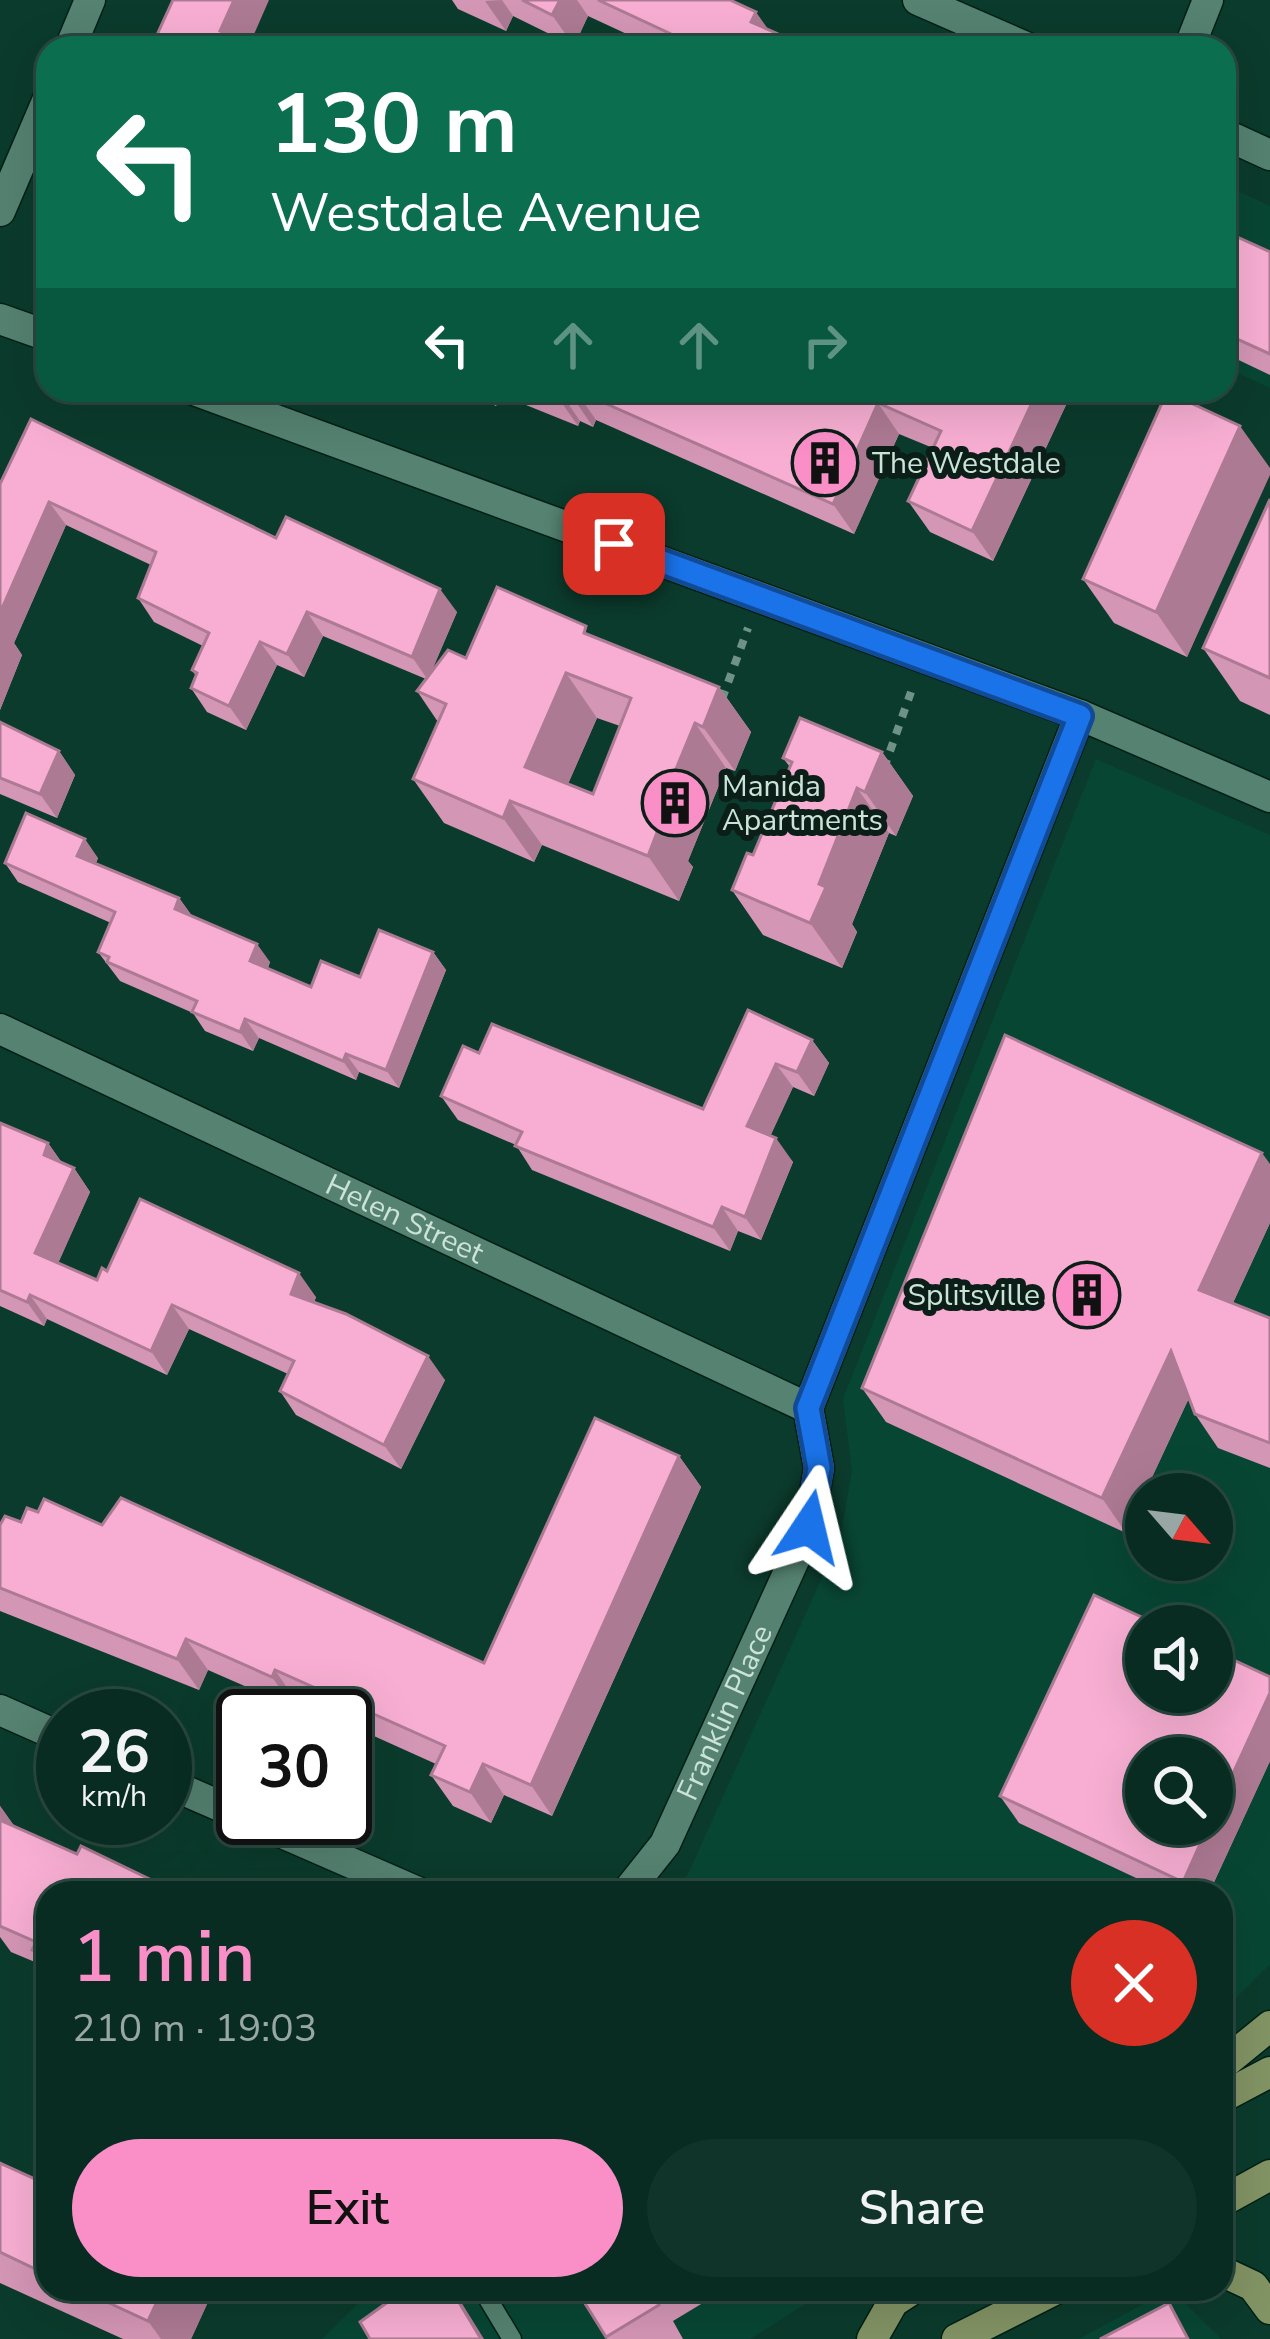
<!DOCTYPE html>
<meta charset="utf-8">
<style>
body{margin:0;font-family:"Nunito Sans",sans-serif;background:#11342a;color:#f1f3f6;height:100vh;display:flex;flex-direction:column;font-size:45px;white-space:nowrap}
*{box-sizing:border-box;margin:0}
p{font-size:39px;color:#98a7a5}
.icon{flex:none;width:66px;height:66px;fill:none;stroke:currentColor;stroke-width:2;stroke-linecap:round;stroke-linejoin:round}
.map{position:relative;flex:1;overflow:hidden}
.panel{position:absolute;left:36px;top:1881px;width:1197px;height:420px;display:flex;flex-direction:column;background:#082c21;border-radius:36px;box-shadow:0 12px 48px #0002,0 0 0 3px #29483f}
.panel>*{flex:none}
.top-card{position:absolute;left:36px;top:36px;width:1200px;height:366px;border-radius:36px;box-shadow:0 12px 48px #0002,0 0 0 3px #29483f;background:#0b6e4f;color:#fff;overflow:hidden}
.needle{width:78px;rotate:118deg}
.buttons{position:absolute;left:1125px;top:1473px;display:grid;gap:24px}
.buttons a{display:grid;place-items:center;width:108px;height:108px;border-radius:50%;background:#082c21;box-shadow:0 12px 48px #0002,0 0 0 3px #29483f;font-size:60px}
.speed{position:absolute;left:36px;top:1689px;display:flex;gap:24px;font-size:60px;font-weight:700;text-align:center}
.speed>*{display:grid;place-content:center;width:156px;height:156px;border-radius:50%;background:#082c21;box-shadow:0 12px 48px #0002,0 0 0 3px #29483f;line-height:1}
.speed small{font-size:30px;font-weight:400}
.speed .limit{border:6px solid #111;border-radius:18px;background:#fff;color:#111}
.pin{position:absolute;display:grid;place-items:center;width:102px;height:102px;color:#fff;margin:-51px;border-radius:24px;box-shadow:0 6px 18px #0006}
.me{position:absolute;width:132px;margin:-66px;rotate:10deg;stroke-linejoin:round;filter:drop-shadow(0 0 9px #0008)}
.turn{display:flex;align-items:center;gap:42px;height:252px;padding:0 36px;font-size:54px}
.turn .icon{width:156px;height:156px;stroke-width:2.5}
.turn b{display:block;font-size:84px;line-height:102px}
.lanes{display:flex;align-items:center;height:114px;padding:0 36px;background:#0003;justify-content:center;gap:60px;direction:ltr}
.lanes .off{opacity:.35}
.round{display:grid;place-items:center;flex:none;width:126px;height:126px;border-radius:63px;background:#11342a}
.summary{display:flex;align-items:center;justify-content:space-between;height:204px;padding:0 36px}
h1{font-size:72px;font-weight:600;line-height:90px;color:#fa8fc7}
.cta{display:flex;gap:24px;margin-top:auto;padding:24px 36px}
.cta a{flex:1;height:138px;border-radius:72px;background:#fa8fc7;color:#111;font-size:48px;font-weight:600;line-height:138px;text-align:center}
.cta a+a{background:#11342a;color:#f1f3f6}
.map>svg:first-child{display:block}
.built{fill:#084634;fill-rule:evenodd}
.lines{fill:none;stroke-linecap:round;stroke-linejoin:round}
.service-casing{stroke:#002016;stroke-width:21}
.minor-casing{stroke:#002016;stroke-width:33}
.tertiary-casing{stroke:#002016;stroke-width:33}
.primary-casing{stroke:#002016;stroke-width:33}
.path{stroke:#6f9286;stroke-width:8;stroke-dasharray:9 9;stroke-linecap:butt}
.service{stroke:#558271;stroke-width:18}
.minor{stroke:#558271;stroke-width:30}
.tertiary{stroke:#558271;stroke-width:30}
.primary{stroke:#829364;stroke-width:30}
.wall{fill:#d496b5;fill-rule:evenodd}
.shaded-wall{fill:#ad7a93}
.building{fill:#f7aed2;stroke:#ad7a93;stroke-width:3;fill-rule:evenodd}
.route-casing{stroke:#114b97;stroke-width:30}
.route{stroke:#1a73e8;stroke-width:21}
.labels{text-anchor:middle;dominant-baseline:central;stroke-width:12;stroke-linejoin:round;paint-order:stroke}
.poi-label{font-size:30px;fill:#cbe3d9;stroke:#0b1e17;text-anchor:start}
.street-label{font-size:30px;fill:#cbe3d9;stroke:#0b1e17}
</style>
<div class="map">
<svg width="1270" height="2339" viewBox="0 0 1270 2339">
<rect width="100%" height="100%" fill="#0b3b2c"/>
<g class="built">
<polygon points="1224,185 1270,206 1270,388 1224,367"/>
<path d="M1096 759 1270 835V1964L1221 2013V1893H671L688 1874 840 1538 852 1471 843 1399ZM1146 1494H1212V1560H1146ZM1146 1626H1212V1692H1146ZM1146 1758H1212V1824H1146Z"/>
<polygon points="373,2289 829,2289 750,2339 322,2339"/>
<polygon points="1171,2289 1221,2339 1079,2339"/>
</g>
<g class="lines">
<g class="service-casing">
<polyline id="service" points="482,2289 512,2339"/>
</g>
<g class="minor-casing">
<g id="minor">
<polyline points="70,48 90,0"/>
<polyline points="1189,48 1208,0"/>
<polyline points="0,211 48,99"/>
<polyline points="0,319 48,336"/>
<polyline points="194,390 1080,715 1270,797"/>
<path id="s1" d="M0 1029 808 1408"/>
<polyline points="0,1710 63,1738"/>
<polyline points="165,1782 243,1816"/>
<polyline points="248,1818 420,1893"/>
<path id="s2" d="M626 1893 665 1844 809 1527 819 1468 808 1408 1080 715"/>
</g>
</g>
<g class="tertiary-casing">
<g id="tertiary">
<polyline points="918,0 1028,48"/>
<polyline points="1224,134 1270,155"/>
</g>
</g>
<g class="primary-casing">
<g id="primary">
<polyline points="1221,2066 1270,2026"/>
<polyline points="1221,2098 1270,2072"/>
<polyline points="1221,2202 1270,2175"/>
<polyline points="1221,2271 1253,2286 1270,2309"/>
<polyline points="872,2339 893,2302 913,2289"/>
<polyline points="957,2339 1056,2289"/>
</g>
</g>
<g class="path">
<polyline points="722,699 748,628"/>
<polyline points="884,768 911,692"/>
</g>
<use href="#service" class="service"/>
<use href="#minor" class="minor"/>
<use href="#tertiary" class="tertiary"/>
<use href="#primary" class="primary"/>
</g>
<g class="wall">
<polygon points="452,0 730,0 768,30 810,48 657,48 588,16 574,46 513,16 506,31 458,9"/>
<polygon points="1224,231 1270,252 1270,375 1224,353"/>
<polygon points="463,390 1073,390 993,561 930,532 908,501 933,448 899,434 854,534 596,420 593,427 580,421 578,426 501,395 496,406"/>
<polygon points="1270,468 1187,657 1114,623 1083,579"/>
<path d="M0 484 276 538 457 612 431 672 466 658 594 637 719 687 751 732 735 771 726 768 688 861 693 867 679 901 542 845 534 862 444 823 413 779 438 722 417 691 426 679 323 636 304 677 277 665 246 730 207 712 191 688 196 676 192 670 203 646 154 622 138 598 151 565 66 525 14 643 22 655 0 710ZM597 718 620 726 593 794 568 784Z"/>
<polygon points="1270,499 1270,715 1240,701 1203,648"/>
<polygon points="0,722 59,751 75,775 57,818 0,794"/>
<polygon points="882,752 913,796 896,836 889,833 852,924 857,932 842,968 763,935 732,890 753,855 790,767 783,758"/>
<polygon points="98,858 96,863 179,898 192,916 270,962 268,968 311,987 360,977 433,952 446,970 399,1088 359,1072 356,1080 259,1038 253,1051 205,1031 193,1013 120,981 98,952 111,923 18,882 5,863"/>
<polygon points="812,1040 829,1063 814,1096 793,1087 770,1136 793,1162 761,1240 738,1231 730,1251 532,1170 516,1145 458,1120 441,1096 479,1053 703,1109"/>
<polygon points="0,1123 48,1143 62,1163 74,1168 90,1192 58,1263 97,1280 107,1271 316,1297 314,1303 445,1380 401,1469 296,1415 280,1391 288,1374 189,1329 167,1375 47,1319 44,1326 0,1306"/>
<polygon points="1270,1223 1233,1303 1270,1318 1270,1468 1218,1448 1195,1414 1189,1398 1126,1533 886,1422 862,1388"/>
<polygon points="679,1456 701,1487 552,1816 504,1795 491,1823 453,1806 431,1775 436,1764 345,1723 345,1716 330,1716 296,1701 293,1707 208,1670 199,1690 0,1611 0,1525 21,1522 38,1512 102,1525 484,1663"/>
<polygon points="1270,1761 1209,1893 1168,1893 1019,1823 1000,1796"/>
<polygon points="0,1806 14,1826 77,1854 162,1885 191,1893 48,1893 48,1973 42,1965 11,1952 0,1937"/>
<polygon points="0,2163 48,2185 48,2289 212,2289 213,2291 191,2339 123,2339 0,2283"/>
<polygon points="576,2289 726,2289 673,2321 683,2339 607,2339"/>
</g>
<g class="shaded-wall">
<polygon points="234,0 269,0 248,48 230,48 220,31"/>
<polygon points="502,0 513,16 506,31 485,1"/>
<polygon points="560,0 577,0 588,16 574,46 552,15"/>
<polygon points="756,12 777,42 751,22"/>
<polygon points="485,390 498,390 501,395 496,406"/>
<polygon points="559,390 580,421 578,426 557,396"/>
<polygon points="575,390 596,420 593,427 572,396"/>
<polygon points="1038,390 1073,390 993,561 972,531"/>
<polygon points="878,403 899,434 854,534 833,504"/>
<polygon points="1240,426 1270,468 1270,475 1187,657 1156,612"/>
<polygon points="49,502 66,525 14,643 22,655 0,710 0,613"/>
<polygon points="440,589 457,612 428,680 412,657"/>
<polygon points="307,612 323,636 304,677 287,654"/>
<polygon points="260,642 277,665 246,730 229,706"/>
<polygon points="566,673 597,718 556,811 525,767"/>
<polygon points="719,687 751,732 735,771 703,727"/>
<polygon points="695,723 726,768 688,861 693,867 679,901 648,856 655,820"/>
<polygon points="59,751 75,775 57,818 40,794"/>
<polygon points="882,752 913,796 896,836 865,792"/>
<polygon points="857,788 889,833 852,924 857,932 842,968 810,923 819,884"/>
<polygon points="510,801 542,845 534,862 503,818"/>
<polygon points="85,839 98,858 91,874 77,856"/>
<polygon points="179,898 192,916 175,909"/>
<polygon points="257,944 270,962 263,979 250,961"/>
<polygon points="433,952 446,970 399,1088 386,1070"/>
<polygon points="245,1019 259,1038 253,1051 240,1032"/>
<polygon points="812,1040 829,1063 814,1096 797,1072"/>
<polygon points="346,1054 359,1072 356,1080 343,1061"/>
<polygon points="776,1064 793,1087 764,1150 747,1126"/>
<polygon points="776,1138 793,1162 761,1240 745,1217"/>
<polygon points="48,1143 65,1167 44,1155"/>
<polygon points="1262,1153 1270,1164 1270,1223 1223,1324 1199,1290"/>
<polygon points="74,1168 90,1192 52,1277 35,1253"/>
<polygon points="722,1207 738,1231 730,1251 713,1227"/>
<polygon points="299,1273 316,1297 307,1318 291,1294"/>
<polygon points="30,1295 47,1319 44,1326 27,1302"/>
<polygon points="172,1305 189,1329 167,1375 151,1351"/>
<polygon points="1171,1351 1195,1385 1126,1533 1102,1498"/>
<polygon points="428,1356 445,1380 401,1469 384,1445"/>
<polygon points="679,1456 701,1487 552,1816 531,1785"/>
<polygon points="186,1639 208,1670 199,1690 177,1659"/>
<polygon points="275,1670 296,1701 293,1707 272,1677"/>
<polygon points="1270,1693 1270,1761 1209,1893 1191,1893 1183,1882 1209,1824 1212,1824 1212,1819"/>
<polygon points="483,1764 504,1795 491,1823 470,1792"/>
<polygon points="0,1806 18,1831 0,1829"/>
<polygon points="163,2289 212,2289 213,2291 191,2339 161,2339 148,2321"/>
<polygon points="451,2289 453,2289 484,2339 481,2339"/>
</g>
<g class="building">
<polygon points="173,0 234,0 220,31 235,38 230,48 151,48"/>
<polygon points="522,0 560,0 552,15"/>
<polygon points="598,0 730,0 756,12 751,22 810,48 683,48 686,41"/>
<polygon points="1224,231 1270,252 1270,354 1224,333"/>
<polygon points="543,390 575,390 572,396 559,390 557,396"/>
<polygon points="575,390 1038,390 972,531 908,501 941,431 878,403 833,504"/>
<polygon points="1167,392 1240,426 1156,612 1083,579"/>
<polygon points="31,419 276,538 286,517 440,589 412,657 307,612 287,654 260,642 229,706 191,688 197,673 192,670 209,633 138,598 156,552 49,502 0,613 0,484"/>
<polygon points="1270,499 1270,678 1203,648"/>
<path d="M497 587 586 626 584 633 719 687 703 727 695 723 655 820 661 822 648 856 510 801 503 818 413 779 446 704 417 691 448 650 466 658ZM566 673 631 698 593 794 525 767Z"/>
<polygon points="800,718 882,752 865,792 857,788 819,884 826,887 810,923 732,890 747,853 753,855 792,762 783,758"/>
<polygon points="0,722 59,751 40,794 0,778"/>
<polygon points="26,813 85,839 77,856 179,898 175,909 257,944 250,961 311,987 321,961 360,977 379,930 433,952 386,1070 346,1054 343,1061 245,1019 240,1032 192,1012 197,1001 107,962 109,957 98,952 115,912 5,863"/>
<polygon points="748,1010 812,1040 797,1072 776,1064 747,1126 776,1138 745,1217 722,1207 713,1227 515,1146 522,1132 441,1096 463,1046 479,1053 492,1024 703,1109"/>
<polygon points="1005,1035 1262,1153 1199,1290 1270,1318 1270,1443 1195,1414 1171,1351 1102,1498 862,1388"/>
<polygon points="0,1123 48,1143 44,1155 74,1168 35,1253 97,1280 102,1268 107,1271 140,1199 299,1273 291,1294 346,1314 428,1356 384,1445 280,1391 294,1361 172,1305 151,1351 30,1295 27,1302 0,1290"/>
<polygon points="595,1418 679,1456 531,1785 483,1764 470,1792 431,1775 445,1746 275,1670 272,1677 186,1639 177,1659 0,1588 0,1525 5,1516 21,1522 27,1508 38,1512 44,1499 102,1525 121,1498 484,1663"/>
<polygon points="1094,1595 1161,1626 1146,1626 1146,1692 1212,1692 1212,1650 1270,1677 1270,1693 1212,1819 1212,1758 1146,1758 1146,1824 1209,1824 1183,1882 1000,1796"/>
<polygon points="0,1820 77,1854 81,1846 162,1885 164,1881 191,1893 48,1893 48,1957 32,1950 36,1942 0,1926"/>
<polygon points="210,1884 230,1893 206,1893"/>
<polygon points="0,2163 48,2185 48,2275 0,2252"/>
<polygon points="79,2289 163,2289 148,2321"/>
<polygon points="406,2289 451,2289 481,2339 370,2339 360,2322"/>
<polygon points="576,2289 650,2289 659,2305 606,2337"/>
<polygon points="1169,2303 1188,2339 1100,2339"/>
</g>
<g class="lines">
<g class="route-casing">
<polyline id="route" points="614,544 1080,716 808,1408 819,1468 809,1527"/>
</g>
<use href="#route" class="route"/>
</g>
<defs>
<g id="building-disc" transform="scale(3.45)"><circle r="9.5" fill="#fa8fc7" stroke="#0b1e17"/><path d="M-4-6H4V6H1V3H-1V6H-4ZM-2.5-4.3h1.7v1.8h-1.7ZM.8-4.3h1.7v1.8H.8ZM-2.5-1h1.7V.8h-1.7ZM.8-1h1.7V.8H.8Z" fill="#111"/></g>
</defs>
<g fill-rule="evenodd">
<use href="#building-disc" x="825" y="463"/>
<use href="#building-disc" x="675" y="803"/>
<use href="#building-disc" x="1087" y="1295"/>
</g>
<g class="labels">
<g class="poi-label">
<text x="872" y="463">The Westdale</text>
<text x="722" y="786">Manida<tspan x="722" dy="34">Apartments</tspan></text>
<text x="1040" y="1295" text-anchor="end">Splitsville</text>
</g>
<g class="street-label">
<text stroke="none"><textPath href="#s1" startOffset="447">Helen Street</textPath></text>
<text stroke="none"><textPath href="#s2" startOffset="207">Franklin Place</textPath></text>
</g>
</g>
</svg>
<div class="buttons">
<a><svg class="needle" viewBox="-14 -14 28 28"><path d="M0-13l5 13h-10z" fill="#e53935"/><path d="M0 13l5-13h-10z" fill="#98a7a5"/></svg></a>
<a><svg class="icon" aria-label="sound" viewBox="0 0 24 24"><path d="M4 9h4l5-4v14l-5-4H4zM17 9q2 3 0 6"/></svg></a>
<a><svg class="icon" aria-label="search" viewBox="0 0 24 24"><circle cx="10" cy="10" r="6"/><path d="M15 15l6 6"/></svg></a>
</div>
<div class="speed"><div>26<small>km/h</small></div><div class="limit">30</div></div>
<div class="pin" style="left:614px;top:544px;background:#d93025"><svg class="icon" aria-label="arrive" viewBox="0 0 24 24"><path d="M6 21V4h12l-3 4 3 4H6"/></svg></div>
<svg class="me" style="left:809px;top:1527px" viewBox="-20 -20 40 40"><path d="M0-17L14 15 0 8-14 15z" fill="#1a73e8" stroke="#fff" stroke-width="4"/></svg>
<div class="top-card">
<div class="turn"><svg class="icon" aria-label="left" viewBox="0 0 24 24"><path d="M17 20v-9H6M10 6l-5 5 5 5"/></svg><div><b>130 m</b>Westdale Avenue</div></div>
<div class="lanes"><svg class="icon" aria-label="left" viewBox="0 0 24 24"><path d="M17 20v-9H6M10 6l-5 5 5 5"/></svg><svg class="icon off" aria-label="ahead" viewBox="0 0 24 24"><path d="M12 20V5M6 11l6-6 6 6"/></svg><svg class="icon off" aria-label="ahead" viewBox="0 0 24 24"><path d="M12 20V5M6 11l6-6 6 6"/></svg><svg class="icon off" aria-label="right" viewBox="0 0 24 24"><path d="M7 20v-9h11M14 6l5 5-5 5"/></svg></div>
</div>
<section class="panel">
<div class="summary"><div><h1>1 min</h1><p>210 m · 19:03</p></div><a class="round" style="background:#d93025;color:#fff"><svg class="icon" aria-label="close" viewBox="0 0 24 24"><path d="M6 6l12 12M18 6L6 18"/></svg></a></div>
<div class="cta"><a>Exit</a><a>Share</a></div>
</section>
</div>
